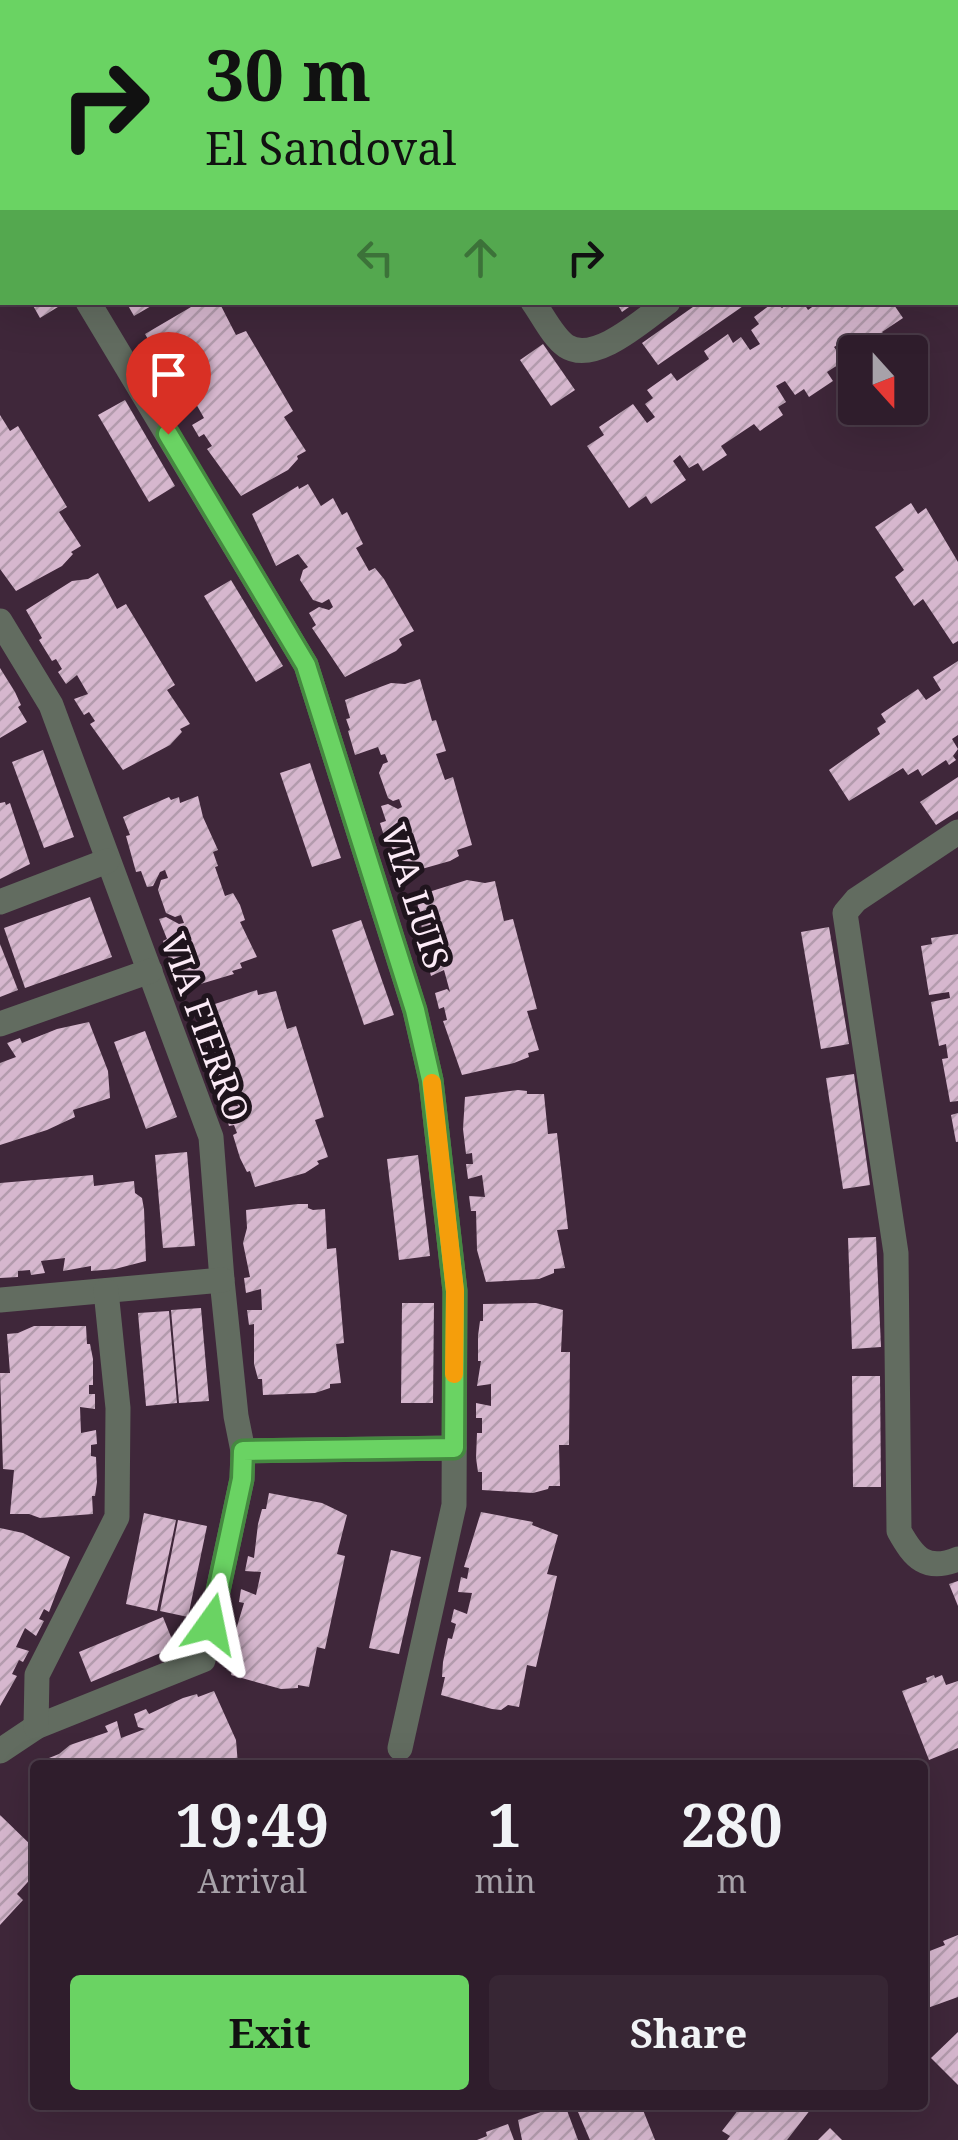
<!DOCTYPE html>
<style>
body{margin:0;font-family:"Noto Serif",serif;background:#372634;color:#f1f3f6;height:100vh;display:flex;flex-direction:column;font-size:38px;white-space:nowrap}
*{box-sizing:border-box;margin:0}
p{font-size:32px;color:#a7a2a9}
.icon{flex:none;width:55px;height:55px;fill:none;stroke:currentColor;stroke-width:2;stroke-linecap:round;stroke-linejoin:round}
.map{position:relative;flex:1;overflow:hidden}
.sheet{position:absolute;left:30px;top:1760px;width:898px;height:350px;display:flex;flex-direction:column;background:#2f1d2c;border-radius:10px;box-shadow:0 10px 40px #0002,0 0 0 2px #4a3b48}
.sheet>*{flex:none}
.top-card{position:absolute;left:0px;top:0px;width:960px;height:305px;box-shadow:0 10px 40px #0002,0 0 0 2px #4a3b48;background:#6ad363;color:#111;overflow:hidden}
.needle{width:65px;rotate:159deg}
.tools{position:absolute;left:838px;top:335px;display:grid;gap:20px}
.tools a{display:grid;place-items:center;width:90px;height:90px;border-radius:10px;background:#2f1d2c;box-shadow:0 10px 40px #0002,0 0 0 2px #4a3b48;font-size:50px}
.pin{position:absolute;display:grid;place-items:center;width:85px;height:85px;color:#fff;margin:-102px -42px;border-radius:50% 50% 50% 0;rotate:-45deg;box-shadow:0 0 10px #0007}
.pin .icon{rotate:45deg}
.me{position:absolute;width:110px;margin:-55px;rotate:12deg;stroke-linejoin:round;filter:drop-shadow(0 0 8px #0008)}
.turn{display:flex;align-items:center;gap:35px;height:210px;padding:0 40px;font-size:45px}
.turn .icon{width:130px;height:130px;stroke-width:2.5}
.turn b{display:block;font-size:70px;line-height:85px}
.lanes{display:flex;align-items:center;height:95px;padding:0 40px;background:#0003;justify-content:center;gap:50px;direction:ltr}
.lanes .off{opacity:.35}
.eta{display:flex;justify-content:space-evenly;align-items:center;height:170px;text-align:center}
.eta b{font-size:60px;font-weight:700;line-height:70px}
.cta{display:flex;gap:20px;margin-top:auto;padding:20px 40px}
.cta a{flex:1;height:115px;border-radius:10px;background:#6ad363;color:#111;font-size:40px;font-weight:700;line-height:115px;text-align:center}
.cta a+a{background:#372634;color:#f1f3f6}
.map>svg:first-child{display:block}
.building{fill:url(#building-hatch)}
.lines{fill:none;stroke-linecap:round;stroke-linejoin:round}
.minor{stroke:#626c60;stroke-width:25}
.route-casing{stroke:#458940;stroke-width:25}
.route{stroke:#6ad363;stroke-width:18}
.slow{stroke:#f59e0b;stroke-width:18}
.labels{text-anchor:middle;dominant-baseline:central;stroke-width:10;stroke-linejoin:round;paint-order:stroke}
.street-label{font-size:35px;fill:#fbeaf6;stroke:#1f141d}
</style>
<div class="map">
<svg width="958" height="2140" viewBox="0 0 958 2140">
<defs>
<pattern id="building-hatch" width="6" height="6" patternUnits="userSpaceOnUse" patternTransform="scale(2.5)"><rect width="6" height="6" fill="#d6b7ce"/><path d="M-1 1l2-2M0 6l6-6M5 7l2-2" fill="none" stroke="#b39bad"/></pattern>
</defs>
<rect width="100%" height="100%" fill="#3f273a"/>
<g class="building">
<polygon points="31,302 66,302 40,318"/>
<polygon points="126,302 158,302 134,316"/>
<polygon points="212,302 219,302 236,335 246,331 293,411 284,417 306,451 297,456 298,459 288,470 241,496 207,449 212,446 204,434 199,437 192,425 204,418 195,402 183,410 177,398 181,395 175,385 171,387 158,366 155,351 145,334 191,307"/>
<polygon points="616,302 636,302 622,312"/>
<polygon points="700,302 749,302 658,365 642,343"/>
<polygon points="774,302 782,308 790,302 803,302 808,310 819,302 892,302 903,318 882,332 888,339 868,352 855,352 855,361 842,342 834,347 844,361 827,372 833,381 809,397 804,389 795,395 785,381 776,386 786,402 778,407 783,415 760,431 754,424 721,446 727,455 703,471 698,463 689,468 680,455 673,461 686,480 651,504 646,496 629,508 587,446 604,435 599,427 633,404 647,423 655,417 645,404 653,398 647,390 671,373 677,381 709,359 704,351 728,334 733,343 741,337 750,350 760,344 751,330 759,324 754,317"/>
<polygon points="543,344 575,390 551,406 520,360"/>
<polygon points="125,400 175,486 149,502 98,415"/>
<polygon points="0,415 10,431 18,426 67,507 59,512 81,546 71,552 73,554 62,566 16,591 0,569"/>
<polygon points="308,484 321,506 333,498 342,515 347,512 363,544 356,548 369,571 375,568 384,579 414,631 399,639 402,645 396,651 345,677 312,628 316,625 309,613 319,607 329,610 333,607 329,599 322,603 313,600 300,580 303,570 308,567 298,554 276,566 252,514 298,486 299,489"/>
<polygon points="911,503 918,514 926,508 958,562 958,641 953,644 923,599 914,606 895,577 904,570 875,527"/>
<polygon points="98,573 117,609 126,604 175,685 167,690 190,724 180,729 182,732 170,745 123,770 90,724 95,721 89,712 84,715 74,699 88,694 77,675 66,684 58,672 62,669 56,659 52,661 39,640 42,638 26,610 72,581 88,579"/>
<polygon points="231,580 283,666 256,682 204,596"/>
<polygon points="958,661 958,735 952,739 958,749 953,756 956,760 949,765 946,760 922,776 918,769 908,775 903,768 849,801 829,770 880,734 877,728 886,722 881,714 918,689 926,700 941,690 933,677"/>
<polygon points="0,668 15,692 21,705 18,707 27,722 0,738"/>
<polygon points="420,679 432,721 436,720 446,751 436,754 445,780 453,777 472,845 457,850 459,856 450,861 404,874 399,857 395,858 391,845 387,846 380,823 386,821 381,806 388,804 398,809 402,807 399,799 393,801 388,798 379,773 383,764 388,762 385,754 381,755 378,747 355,755 348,731 350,730 346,719 350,718 345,700 391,683 405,684"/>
<polygon points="43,750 74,837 44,848 12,762"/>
<polygon points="310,763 341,858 312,867 280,773"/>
<polygon points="958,777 958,811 936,825 920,802"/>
<polygon points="198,796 203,817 218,850 213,852 218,866 215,867 225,896 233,893 240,905 245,920 240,922 257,957 240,963 242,968 232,971 234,974 187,988 181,972 178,973 173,961 170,962 163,941 167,939 159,919 166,917 179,924 184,923 181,915 175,917 166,913 158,890 161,880 168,878 165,870 160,872 153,886 147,887 141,871 136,872 126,836 130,835 123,817 169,797 171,800 179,797 180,803"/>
<polygon points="5,802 6,805 10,803 30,864 0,879 0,803"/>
<polygon points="467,880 485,883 495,881 504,921 513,919 537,1009 527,1011 539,1050 528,1053 529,1057 514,1063 462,1075 443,1021 447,1020 444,1007 439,1009 435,993 447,989 450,992 444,970 431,976 427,961 433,960 430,950 426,951 416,896"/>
<polygon points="90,897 112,957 25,988 4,928"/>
<polygon points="361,920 394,1015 364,1025 332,930"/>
<polygon points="829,927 849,1044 821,1049 801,932"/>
<polygon points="958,934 958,1101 950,1102 942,1059 948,1058 946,1044 939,1046 931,1002 950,998 949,992 929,995 921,946 932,944 931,938"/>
<polygon points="0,944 18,990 0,997"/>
<polygon points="257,990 258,995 276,991 287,1029 296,1026 324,1117 315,1120 328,1157 317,1161 319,1164 305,1173 255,1187 250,1171 247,1172 240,1158 233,1135 237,1133 234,1125 229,1126 223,1107 238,1106 231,1084 218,1091 213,1075 219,1074 215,1064 211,1065 204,1043 202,1028 206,1026 200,1009"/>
<polygon points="89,1022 108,1071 110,1098 73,1110 75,1117 47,1130 0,1145 0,1063 16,1057 7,1043 20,1038 22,1043 57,1029"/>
<polygon points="145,1031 177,1117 146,1129 114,1042"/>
<polygon points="854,1074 870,1185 843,1189 826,1078"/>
<polygon points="518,1090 527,1091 527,1094 544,1094 548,1134 557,1133 568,1229 557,1230 565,1268 554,1269 554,1273 539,1279 486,1282 477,1250 476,1211 471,1211 469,1196 485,1197 482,1175 468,1179 466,1164 473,1164 472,1153 466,1154 463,1129 465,1097"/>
<polygon points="958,1113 958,1142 956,1142 951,1115"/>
<polygon points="187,1152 195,1246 163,1248 155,1155"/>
<polygon points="418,1155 430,1256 399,1260 387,1159"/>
<polygon points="93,1175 94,1186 134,1181 135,1193 142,1198 144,1209 146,1261 115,1269 91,1271 91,1266 63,1271 65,1258 41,1261 45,1273 31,1275 30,1270 18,1271 18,1277 0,1278 0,1183"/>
<polygon points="298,1204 308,1204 308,1208 313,1210 325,1209 327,1249 336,1248 344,1343 336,1344 341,1383 330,1384 330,1388 315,1393 263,1395 262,1379 258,1379 254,1364 254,1324 249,1325 247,1310 262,1310 261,1289 246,1293 244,1278 250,1277 243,1243 247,1228 246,1210"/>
<polygon points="876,1237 881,1347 852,1349 848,1238"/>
<polygon points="402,1303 434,1303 433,1403 401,1403"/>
<polygon points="536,1303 563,1310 561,1352 570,1352 569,1445 559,1445 560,1486 549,1486 548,1489 533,1493 482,1490 482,1472 478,1472 476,1458 477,1433 482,1433 482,1418 476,1418 476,1403 491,1406 491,1384 477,1386 481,1361 478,1361 478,1336 480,1321 483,1321 483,1304"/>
<polygon points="201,1308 209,1401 179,1403 171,1310"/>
<polygon points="169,1311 177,1403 146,1406 138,1313"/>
<polygon points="34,1326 86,1326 87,1344 90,1344 93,1359 93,1385 89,1385 89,1394 95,1394 95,1409 80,1407 81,1433 96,1430 97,1444 91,1445 91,1456 96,1457 97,1482 95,1496 92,1496 93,1514 40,1518 29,1514 10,1514 14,1470 3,1469 0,1373 10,1373 7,1334 18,1333"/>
<polygon points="852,1376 880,1376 881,1487 853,1487"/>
<polygon points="269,1493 322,1503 347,1515 337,1554 345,1556 325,1649 317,1647 309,1687 298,1685 298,1688 281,1689 231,1675 234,1657 230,1656 232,1643 244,1603 239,1602 241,1589 256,1595 261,1572 245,1571 248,1556 254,1558 258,1524 262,1509 266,1509"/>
<polygon points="481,1512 533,1522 532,1525 558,1535 547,1574 557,1576 536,1667 527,1665 519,1707 508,1705 501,1710 492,1709 441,1695 445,1677 442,1677 443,1662 448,1638 452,1639 456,1624 451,1622 454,1609 467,1614 472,1593 458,1592 461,1577 467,1579 469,1568 464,1567"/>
<polygon points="144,1513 176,1520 157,1611 126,1604"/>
<polygon points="178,1520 207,1526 188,1617 160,1611"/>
<polygon points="0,1528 23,1533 70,1557 49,1612 44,1609 39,1619 44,1621 36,1636 25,1628 16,1647 29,1651 23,1662 19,1660 12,1674 17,1676 0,1706"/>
<polygon points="391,1550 421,1557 399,1654 369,1648"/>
<polygon points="958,1581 958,1606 949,1584"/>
<polygon points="163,1617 175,1647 91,1682 79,1652"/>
<polygon points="934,1675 935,1678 942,1675 946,1685 958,1681 958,1748 929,1760 902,1691 927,1682 926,1678"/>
<polygon points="214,1691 236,1740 238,1765 45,1765 44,1760 59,1754 70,1745 108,1732 105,1726 117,1721 121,1738 145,1729 138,1727 134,1714 146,1709 149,1714 183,1698 197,1694 198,1697"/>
<polygon points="0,1815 35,1849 35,1874 17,1894 23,1900 0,1925"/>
<polygon points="958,1935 958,1997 922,2010 922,1954 945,1945 943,1941"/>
<polygon points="958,2032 958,2085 931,2058"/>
<polygon points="561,2105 565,2105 578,2140 522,2140 518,2120"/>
<polygon points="575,2105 641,2105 655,2140 590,2140"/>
<polygon points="742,2105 814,2105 787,2140 727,2140 730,2136 722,2131"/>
<polygon points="508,2124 514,2140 477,2140 487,2136 486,2132"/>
<polygon points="830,2128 842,2140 818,2140"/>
</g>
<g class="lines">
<g class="minor">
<polyline points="819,0 820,2"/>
<polyline points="428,2 432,0"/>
<polyline points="0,149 2,153"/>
<polyline points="958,186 958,185"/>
<polyline points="958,261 958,262"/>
<polyline points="88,302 306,665 415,1011 431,1080 455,1291 454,1505 400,1748"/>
<path d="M533 302C543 316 553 337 566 346 595 365 644 319 668 302"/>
<polyline points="0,621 51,705 211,1137 222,1280 236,1416 243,1451 242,1479 203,1660 36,1727 0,1751"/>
<path d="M958 832 856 900 845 913 896 1253 899 1531C914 1558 926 1572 958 1559"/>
<polyline points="0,902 107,861"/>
<polyline points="0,1024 150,971"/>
<polyline points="0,1300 222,1280"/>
<polyline points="243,1451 454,1448"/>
<polyline points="36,1727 37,1675 117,1517 118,1408 106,1291"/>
</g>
</g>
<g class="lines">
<g class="route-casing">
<polyline id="route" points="168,434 306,665 415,1010 431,1080 455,1291 454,1448 243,1451 242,1479 211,1624"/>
</g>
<use href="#route" class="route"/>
<polyline class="slow" points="432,1083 455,1291 454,1374"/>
</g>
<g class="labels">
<g class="street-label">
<text transform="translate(416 896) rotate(72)">VIA LUIS</text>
<text transform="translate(206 1027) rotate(70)">VIA FIERRO</text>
</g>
</g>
</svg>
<div class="tools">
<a><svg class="needle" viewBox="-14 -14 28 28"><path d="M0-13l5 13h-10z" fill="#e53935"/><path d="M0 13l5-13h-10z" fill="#a7a2a9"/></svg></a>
</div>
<div class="pin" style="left:168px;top:434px;background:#d93025"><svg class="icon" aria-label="arrive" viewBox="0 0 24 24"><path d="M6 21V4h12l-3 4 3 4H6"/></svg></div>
<svg class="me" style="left:211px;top:1624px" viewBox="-20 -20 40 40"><path d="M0-17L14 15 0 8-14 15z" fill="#6ad363" stroke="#fff" stroke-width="4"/></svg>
<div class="top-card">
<div class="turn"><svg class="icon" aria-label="right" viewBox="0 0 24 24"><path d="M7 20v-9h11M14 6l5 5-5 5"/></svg><div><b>30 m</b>El Sandoval</div></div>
<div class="lanes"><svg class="icon off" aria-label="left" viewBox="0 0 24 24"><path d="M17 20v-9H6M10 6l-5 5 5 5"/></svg><svg class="icon off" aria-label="ahead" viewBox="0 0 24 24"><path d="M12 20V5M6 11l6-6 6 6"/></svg><svg class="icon" aria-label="right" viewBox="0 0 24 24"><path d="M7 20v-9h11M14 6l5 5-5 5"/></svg></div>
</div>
<section class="sheet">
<div class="eta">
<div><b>19:49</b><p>Arrival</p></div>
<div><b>1</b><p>min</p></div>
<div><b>280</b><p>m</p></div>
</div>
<div class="cta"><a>Exit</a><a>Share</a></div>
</section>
</div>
